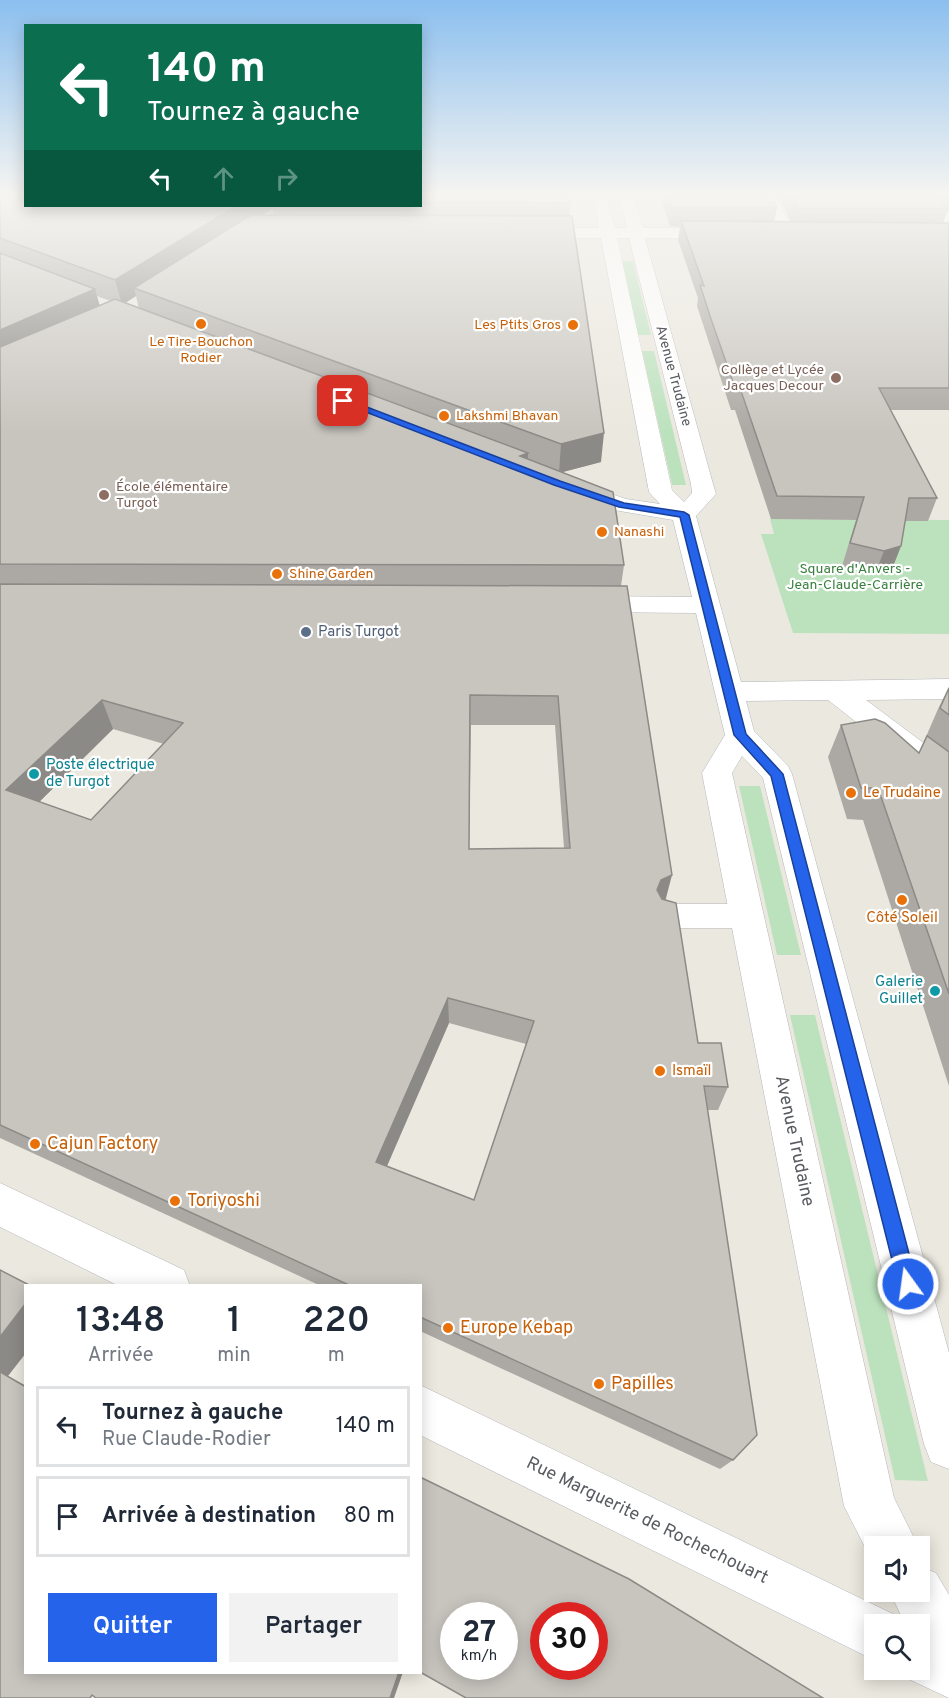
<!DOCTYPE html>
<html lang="fr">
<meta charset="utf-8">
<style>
body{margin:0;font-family:Overpass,sans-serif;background:#f2f2f3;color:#1f2937;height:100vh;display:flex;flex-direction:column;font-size:22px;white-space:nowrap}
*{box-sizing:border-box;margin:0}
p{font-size:20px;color:#747a83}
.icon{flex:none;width:33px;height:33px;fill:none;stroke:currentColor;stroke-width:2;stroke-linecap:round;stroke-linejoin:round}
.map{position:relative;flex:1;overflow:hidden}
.panel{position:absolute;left:24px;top:1284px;width:398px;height:390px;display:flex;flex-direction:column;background:#fff;border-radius:0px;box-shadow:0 3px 15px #0003}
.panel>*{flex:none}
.top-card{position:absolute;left:24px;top:24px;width:398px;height:183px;border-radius:0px;box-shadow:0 3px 15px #0003;background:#0b6e4f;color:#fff;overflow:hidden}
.fabs{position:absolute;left:864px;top:1536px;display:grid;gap:12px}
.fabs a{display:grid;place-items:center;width:66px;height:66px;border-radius:0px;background:#fff;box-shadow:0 3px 15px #0003;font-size:30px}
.speed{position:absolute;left:440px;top:1602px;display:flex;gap:12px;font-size:30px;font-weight:700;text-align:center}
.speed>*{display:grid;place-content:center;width:78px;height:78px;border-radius:50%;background:#fff;box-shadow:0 3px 15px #0003;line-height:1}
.speed small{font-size:15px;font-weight:400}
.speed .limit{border:9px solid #d22;background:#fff;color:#111}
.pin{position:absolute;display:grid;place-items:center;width:51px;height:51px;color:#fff;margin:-26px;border-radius:12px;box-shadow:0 3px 9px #0006}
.me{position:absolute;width:66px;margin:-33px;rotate:346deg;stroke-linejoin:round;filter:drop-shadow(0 0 4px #0008)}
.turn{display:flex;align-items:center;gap:21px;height:126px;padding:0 24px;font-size:27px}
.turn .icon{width:78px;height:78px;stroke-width:2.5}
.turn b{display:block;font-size:42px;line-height:51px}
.lanes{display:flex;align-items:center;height:57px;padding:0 24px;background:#0003;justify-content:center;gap:30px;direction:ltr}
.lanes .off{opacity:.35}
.eta{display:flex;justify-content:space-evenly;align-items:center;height:102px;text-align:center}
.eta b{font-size:36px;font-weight:600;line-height:42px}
.action{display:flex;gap:12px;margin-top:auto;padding:12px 24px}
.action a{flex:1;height:69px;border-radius:0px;background:#2563eb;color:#fff;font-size:24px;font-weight:600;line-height:69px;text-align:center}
.action a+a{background:#f2f2f3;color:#1f2937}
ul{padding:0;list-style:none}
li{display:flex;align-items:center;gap:18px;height:81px;margin:0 12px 9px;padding:0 12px;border:3px solid #e0e1e3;border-radius:0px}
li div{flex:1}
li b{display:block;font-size:22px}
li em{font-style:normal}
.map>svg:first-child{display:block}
.green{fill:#bce2bd}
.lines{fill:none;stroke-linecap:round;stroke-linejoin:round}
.service-casing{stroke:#b5b7bc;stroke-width:1}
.minor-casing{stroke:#b5b7bc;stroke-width:1}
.service{fill:#fff;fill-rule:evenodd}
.minor{fill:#fff;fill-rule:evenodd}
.wall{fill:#aca9a4;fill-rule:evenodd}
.shaded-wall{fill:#8c8a86}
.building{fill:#c8c5bf;stroke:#8c8a86;stroke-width:1.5;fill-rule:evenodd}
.route{fill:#2563eb;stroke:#184099;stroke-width:1.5}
.food-dot{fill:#e8710a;stroke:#fff;stroke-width:2}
.education-dot{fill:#8d6e63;stroke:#fff;stroke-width:2}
.service-dot{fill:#5c6f8a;stroke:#fff;stroke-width:2}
.culture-dot{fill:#0f9aa8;stroke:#fff;stroke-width:2}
.labels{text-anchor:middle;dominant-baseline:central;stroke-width:4.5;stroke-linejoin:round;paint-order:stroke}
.far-food-label{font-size:14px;fill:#c56008;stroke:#fff;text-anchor:start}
.far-education-label{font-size:14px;fill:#785e54;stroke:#fff;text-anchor:end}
.far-street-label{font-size:14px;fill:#585b60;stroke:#fff}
.far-park-label{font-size:14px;fill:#387f3d;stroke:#fff}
.service-label{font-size:15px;fill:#4e5e75;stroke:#fff;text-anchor:start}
.culture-label{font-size:15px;fill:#0d838f;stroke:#fff;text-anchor:start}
.food-label{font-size:15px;fill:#c56008;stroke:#fff;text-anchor:start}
.near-street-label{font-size:18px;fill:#585b60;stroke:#fff}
.near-food-label{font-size:18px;fill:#c56008;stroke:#fff;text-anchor:start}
</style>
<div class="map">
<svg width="949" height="1698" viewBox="0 0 949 1698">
<rect width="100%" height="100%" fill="#ebe8df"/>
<g class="green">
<polygon points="622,261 633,261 651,335 638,335"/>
<polygon points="642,351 654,351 686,485 672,485"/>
<polygon points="770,519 949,520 949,634 793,633 761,534 774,534"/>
<polygon points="739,786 760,786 801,955 777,955"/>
<polygon points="790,1015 815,1015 928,1481 895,1480"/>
</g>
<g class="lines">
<g class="service-casing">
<polygon id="service" points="666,904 747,904 757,908 761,916 757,924 747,928 666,928 656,924 652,916 656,908"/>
</g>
<g class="minor-casing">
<g id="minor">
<path d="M593 195H607L615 228H627L619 195H633L643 228H725L733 233 725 238H645L713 484 716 494 696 516 741 682 949 679V699L866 700 949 762V789L938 786 828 700 746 701 754 731 788 766 792 774 949 1353V1469L931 1462 924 1444 763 778 742 756 732 773 894 1498 918 1546H874V1565L844 1506 702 773 725 735 696 613 586 612 577 610 573 604 577 598 586 596 692 597 673 520 614 510 565 493 562 488 565 483 573 481 626 499 660 504 649 492 601 238H531L523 233 531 228H599ZM617 238H629L691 484 692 493 684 502 672 490Z"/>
<polygon points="760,195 775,195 795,234 793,237 781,237"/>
<polygon points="919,195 934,195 949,213 949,228 943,226"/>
<polygon points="0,1183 184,1270 190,1286 119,1286 0,1227"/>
<polygon points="420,1385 893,1614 898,1624 874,1624 874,1660 420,1435"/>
<polygon points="920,1566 936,1573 949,1595 949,1698 900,1675 898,1670 920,1670 920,1624 905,1624 890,1592 920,1592"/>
</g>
</g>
<use href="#service" class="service"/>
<use href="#minor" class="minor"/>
</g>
<g class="wall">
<path d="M0 195 26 206H420V195L570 203 569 216 601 462 563 472 624 565 621 586 665 900 698 1043 728 1087 718 1110H707L733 1460 720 1469 420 1331V1286H321L0 1138ZM273 208 274 215H263L267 212ZM97 296 102 298 111 301 100 306ZM136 296 139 309 125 303ZM471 725H555L564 848 469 849ZM113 729 164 744 91 820 39 802ZM449 1023 526 1044 474 1200 387 1166Z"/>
<polygon points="660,195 771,195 777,208 774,222 791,222 778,195 937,195 948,209 943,223 949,223 949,410 891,410 937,498 928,521 905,521 901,546 892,569 875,574 842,566 856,520 771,519 735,410 731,410 697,306 698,298 678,240 680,227 670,226"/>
<polygon points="937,195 949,195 949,209"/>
<polygon points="949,687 949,1086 863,820 847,819 828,757 841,725 919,753 938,709"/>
</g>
<g class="shaded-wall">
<polygon points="236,206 272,206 273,208 143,292 134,288 136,296 122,305 115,280"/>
<polygon points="95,289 102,315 0,361 0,330"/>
<polygon points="604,433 601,462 559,473 561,444"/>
<polygon points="528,453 527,482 520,456"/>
<polygon points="901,546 892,569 875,574 884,551"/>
<polygon points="102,700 113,729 22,819 6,790"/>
<polygon points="672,875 665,902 657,890 661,880"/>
<polygon points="448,998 449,1023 380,1182 376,1162"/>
<polygon points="26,1303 26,1353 8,1376 26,1386 26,1387 0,1372 0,1337"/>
<polygon points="399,1672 403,1672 394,1698 390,1698"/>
</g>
<g class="building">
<polygon points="0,195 26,195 26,206 236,206 115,280 0,238"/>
<polygon points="420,195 569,195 570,203 420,202"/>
<polygon points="668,195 771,195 777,208 676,208 672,207"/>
<polygon points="791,195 937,195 948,209 799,209"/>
<polygon points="251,215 572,216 604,433 561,444 134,288"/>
<polygon points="681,221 949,223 949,388 879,388 937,498 909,498 901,546 884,551 850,543 864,497 777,496 740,388 735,388 711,319 700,285 704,286"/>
<polygon points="0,253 95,289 0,330"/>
<polygon points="115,299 528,453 520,456 613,492 624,565 0,564 0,347"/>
<path d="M0 584 627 586 672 875 661 880 657 890 662 899 676 903 698 1043H721L728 1087 704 1086 757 1435 733 1460 420 1317V1286H351L0 1125ZM470 695 558 696 570 848 469 849ZM102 700 183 723 91 820 6 790ZM448 998 534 1021 474 1200 376 1162Z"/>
<polygon points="949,688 949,715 940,708"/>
<polygon points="875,719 885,723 919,753 927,736 949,752 949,994 878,788 861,788 841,725"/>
<polygon points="0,1270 31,1286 26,1286 26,1303 0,1337"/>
<polygon points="0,1372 26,1387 26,1672 399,1672 390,1698 96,1698 92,1695 90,1698 0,1698"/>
<path d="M420 1477 629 1579 823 1698H466L420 1672ZM453 1616H504V1666H453ZM543 1616H594V1666H543Z"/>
</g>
<linearGradient id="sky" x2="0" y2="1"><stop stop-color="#8bbfef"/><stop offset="0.45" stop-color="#f6f5f1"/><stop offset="1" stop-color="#f6f5f1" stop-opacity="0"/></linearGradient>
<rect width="949" height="433" fill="url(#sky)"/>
<polygon class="route" points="340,399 346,399 560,481 624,503 684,512 689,515 746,734 783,774 917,1284 914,1291 908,1293 901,1291 898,1284 771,776 734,735 680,517 619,507 554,485 340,402"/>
<g class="food-dot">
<circle cx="201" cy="324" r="6"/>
<circle cx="573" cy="325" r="6"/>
<circle cx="444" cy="416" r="6"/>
<circle cx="602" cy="532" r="6"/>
<circle cx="277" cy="574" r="6"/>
<circle cx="851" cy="793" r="6"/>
<circle cx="902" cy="900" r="6"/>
<circle cx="660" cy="1071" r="6"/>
<circle cx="35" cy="1144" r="6"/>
<circle cx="175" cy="1201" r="6"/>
<circle cx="448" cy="1328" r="6"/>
<circle cx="599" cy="1384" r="6"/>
</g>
<g class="education-dot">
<circle cx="836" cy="378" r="6"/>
<circle cx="104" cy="495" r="6"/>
</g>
<circle class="service-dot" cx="306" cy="632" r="6"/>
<g class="culture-dot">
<circle cx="34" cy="774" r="6"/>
<circle cx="935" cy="991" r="6"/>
</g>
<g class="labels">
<g class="far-food-label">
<text x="561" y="325" text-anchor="end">Les Ptits Gros</text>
<text x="201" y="342" text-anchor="middle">Le Tire-Bouchon<tspan x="201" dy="16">Rodier</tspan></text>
<text x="456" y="416">Lakshmi Bhavan</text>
<text x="614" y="532">Nanashi</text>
<text x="289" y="574">Shine Garden</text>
</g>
<g class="far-education-label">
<text x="824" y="370">Collège et Lycée<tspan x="824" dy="16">Jacques Decour</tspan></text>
<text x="116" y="487" text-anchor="start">École élémentaire<tspan x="116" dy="16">Turgot</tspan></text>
</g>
<g class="far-street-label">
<text transform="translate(673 376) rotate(75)">Avenue Trudaine</text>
</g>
<g class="far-park-label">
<text x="855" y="569">Square d'Anvers -<tspan x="855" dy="16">Jean-Claude-Carrière</tspan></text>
</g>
<g class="service-label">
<text x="318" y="632">Paris Turgot</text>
</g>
<g class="culture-label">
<text x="46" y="765">Poste électrique<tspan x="46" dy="17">de Turgot</tspan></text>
<text x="923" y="982" text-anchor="end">Galerie<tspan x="923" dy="17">Guillet</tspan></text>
</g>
<g class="food-label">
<text x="863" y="793">Le Trudaine</text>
<text x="902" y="918" text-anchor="middle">Côté Soleil</text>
<text x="672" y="1071">Ismaïl</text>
</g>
<g class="near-street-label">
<text transform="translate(794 1141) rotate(78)">Avenue Trudaine</text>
<text transform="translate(647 1521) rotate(26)">Rue Marguerite de Rochechouart</text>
</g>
<g class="near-food-label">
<text x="47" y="1144">Cajun Factory</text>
<text x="187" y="1201">Toriyoshi</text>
<text x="460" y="1328">Europe Kebap</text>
<text x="611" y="1384">Papilles</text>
</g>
</g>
</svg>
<div class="fabs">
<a><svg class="icon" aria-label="sound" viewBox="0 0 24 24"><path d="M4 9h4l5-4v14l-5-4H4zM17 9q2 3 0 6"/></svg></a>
<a><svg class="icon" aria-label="search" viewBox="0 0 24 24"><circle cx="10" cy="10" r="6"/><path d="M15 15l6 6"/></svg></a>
</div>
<div class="speed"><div>27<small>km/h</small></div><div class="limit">30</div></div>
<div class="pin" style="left:343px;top:401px;background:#d93025"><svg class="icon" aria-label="arrive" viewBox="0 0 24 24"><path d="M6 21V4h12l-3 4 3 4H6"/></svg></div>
<svg class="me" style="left:908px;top:1284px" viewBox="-20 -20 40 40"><circle r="17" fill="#2563eb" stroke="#fff" stroke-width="3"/><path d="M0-11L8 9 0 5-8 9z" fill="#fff"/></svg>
<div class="top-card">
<div class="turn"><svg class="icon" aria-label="left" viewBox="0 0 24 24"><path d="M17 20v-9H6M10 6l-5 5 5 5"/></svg><div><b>140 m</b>Tournez à gauche</div></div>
<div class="lanes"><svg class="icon" aria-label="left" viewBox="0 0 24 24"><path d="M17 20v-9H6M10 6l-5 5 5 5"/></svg><svg class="icon off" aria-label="ahead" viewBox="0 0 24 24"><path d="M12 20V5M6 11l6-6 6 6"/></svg><svg class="icon off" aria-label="right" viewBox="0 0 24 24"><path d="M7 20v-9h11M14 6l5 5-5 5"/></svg></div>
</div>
<section class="panel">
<div class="eta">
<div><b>13:48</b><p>Arrivée</p></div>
<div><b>1</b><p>min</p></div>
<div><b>220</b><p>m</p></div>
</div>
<ul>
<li><svg class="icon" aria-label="left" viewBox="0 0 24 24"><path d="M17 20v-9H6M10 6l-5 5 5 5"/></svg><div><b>Tournez à gauche</b><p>Rue Claude-Rodier</p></div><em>140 m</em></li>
<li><svg class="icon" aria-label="arrive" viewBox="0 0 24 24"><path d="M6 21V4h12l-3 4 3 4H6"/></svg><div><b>Arrivée à destination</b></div><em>80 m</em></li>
</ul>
<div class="action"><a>Quitter</a><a>Partager</a></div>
</section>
</div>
